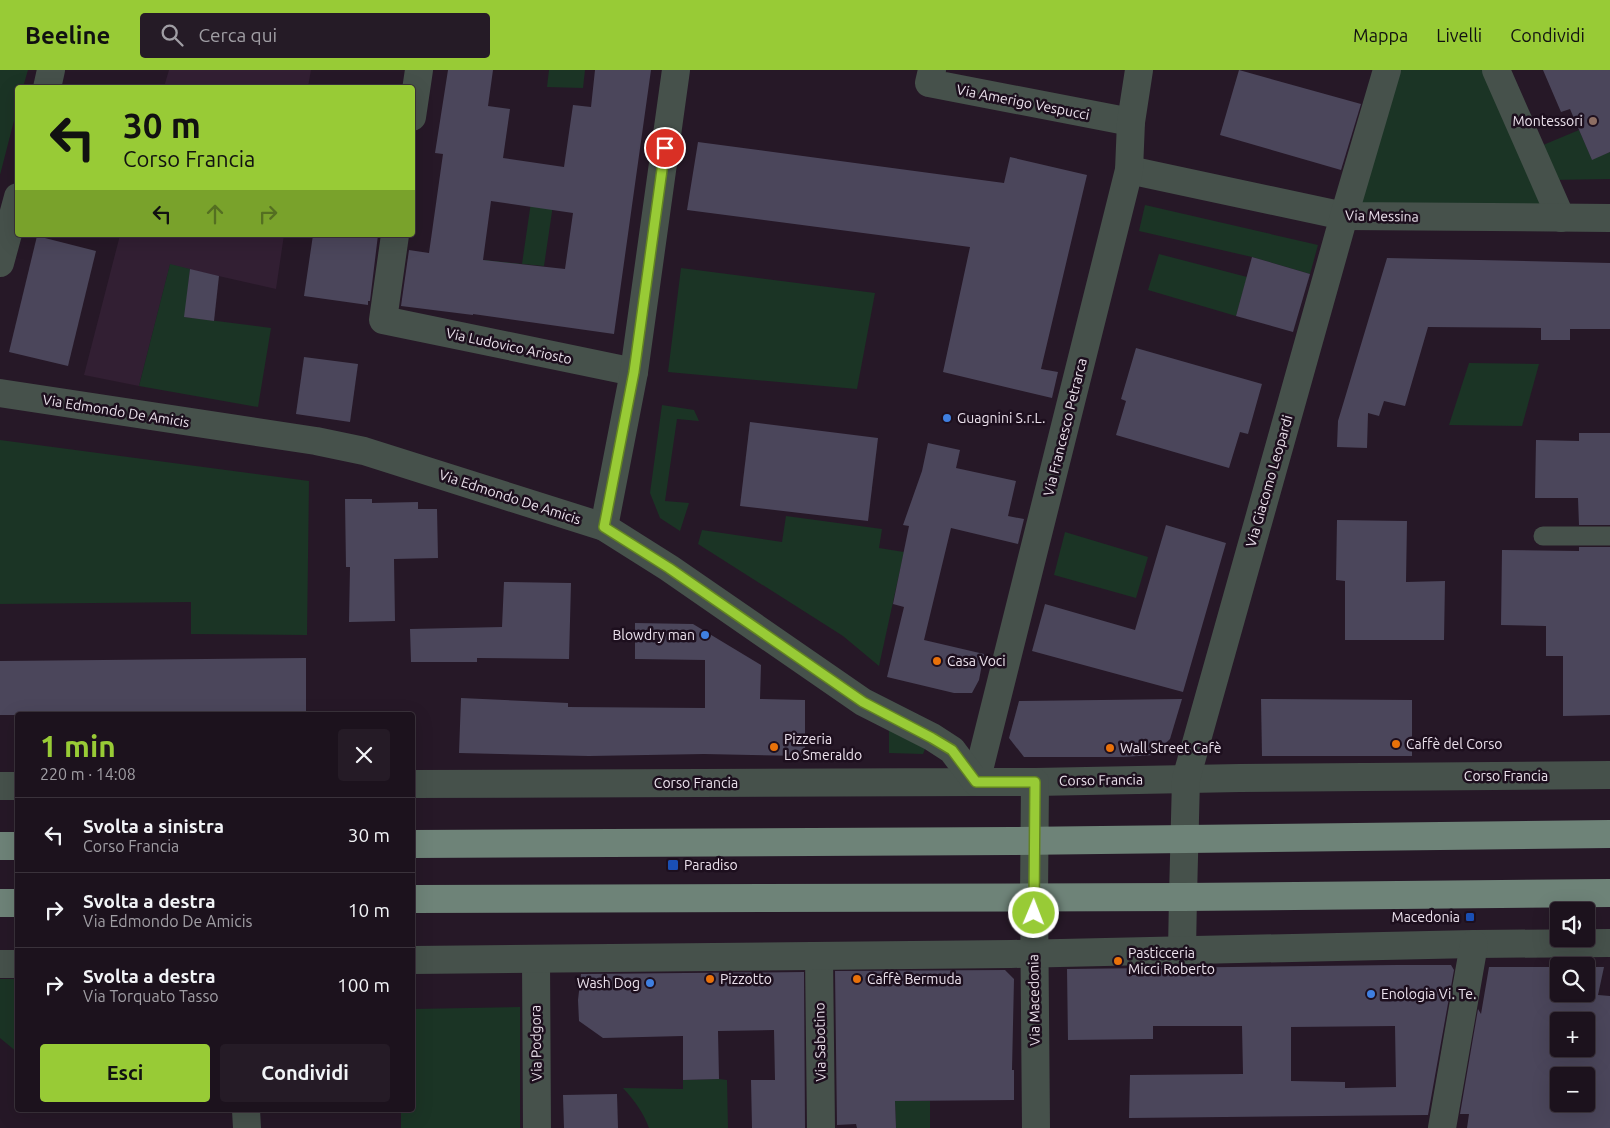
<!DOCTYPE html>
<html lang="it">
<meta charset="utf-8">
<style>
body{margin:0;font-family:Ubuntu,sans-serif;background:#251b26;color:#f1f3f6;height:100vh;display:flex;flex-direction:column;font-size:19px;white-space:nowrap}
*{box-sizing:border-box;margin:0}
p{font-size:16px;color:#a09ea4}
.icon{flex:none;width:28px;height:28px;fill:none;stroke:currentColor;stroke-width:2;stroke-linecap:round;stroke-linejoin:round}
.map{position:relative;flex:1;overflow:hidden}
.drawer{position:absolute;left:15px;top:642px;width:400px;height:400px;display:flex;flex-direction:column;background:#1c121d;border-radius:5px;box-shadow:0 5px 20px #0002,0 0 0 1px #3a323b}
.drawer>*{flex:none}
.top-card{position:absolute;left:15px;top:15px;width:400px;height:152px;border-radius:5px;box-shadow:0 5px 20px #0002,0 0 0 1px #3a323b;background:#98cb36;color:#111;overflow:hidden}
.buttons{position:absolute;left:1550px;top:832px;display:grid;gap:10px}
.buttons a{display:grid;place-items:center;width:45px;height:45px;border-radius:5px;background:#1c121d;box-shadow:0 5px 20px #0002,0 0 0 1px #3a323b;font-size:25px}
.pin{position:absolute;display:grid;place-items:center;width:42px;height:42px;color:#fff;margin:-21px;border:2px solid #fff;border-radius:50%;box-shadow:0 1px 5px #0007}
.me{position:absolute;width:55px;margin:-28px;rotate:1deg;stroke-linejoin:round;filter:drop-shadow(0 0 4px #0008)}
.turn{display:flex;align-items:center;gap:18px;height:105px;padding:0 25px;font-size:22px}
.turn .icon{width:65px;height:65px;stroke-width:2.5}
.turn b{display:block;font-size:35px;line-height:42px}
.lanes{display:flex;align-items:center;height:48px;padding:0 25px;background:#0003;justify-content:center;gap:25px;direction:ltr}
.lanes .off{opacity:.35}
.round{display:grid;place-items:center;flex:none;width:52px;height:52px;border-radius:5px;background:#251b26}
.headline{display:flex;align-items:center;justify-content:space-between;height:85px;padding:0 25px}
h1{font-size:30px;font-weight:600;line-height:38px;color:#98cb36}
.primary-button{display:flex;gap:10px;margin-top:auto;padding:10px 25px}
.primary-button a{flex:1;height:58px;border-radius:5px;background:#98cb36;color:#111;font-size:20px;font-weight:600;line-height:58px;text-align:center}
.primary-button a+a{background:#251b26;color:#f1f3f6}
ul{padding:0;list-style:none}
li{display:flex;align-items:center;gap:15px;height:75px;padding:0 25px;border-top:1px solid #3a323b}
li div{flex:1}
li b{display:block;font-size:19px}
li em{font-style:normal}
header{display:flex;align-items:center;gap:30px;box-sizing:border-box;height:70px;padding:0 25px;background:#98cb36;color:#111}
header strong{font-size:24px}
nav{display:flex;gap:28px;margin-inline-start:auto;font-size:18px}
.search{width:350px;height:45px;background:#251b26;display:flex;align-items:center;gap:12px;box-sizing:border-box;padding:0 18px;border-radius:5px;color:#a09ea4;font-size:19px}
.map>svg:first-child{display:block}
.built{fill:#321f33}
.green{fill:#1b3425}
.building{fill:#4b465b;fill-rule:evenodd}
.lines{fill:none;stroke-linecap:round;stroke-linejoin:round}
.service{stroke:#46514b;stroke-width:19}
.pedestrian{stroke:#46514b;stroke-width:28}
.minor{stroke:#46514b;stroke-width:28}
.tertiary{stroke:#46514b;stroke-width:28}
.primary{stroke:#6e8378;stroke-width:28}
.route-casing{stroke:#638423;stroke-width:12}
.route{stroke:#98cb36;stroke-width:9}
.education-dot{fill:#8d6e63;stroke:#1d0f1e;stroke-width:2}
.shop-dot{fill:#3f7fe0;stroke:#1d0f1e;stroke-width:2}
.food-dot{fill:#e8710a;stroke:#1d0f1e;stroke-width:2}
.transit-dot{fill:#1a4fb4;stroke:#1d0f1e;stroke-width:2}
.labels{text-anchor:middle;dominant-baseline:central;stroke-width:5;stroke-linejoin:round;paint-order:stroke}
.street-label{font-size:14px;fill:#ece2ed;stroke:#1d0f1e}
.poi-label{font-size:14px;fill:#ece2ed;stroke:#1d0f1e;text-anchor:start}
</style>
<header>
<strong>Beeline</strong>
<div class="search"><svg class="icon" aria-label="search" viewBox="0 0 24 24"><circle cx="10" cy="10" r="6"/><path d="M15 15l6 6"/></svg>Cerca qui</div>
<nav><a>Mappa</a><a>Livelli</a><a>Condividi</a></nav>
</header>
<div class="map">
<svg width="1610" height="1058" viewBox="0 0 1610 1058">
<rect width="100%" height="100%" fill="#261827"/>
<g class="built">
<polygon points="169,0 311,0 308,17 164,17"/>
<polygon points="120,165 284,165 276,219 170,195 139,316 84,305"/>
</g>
<g class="green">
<polygon points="0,0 28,0 23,17 18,18 17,39 0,105"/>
<polygon points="549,0 585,0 583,18 547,17"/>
<polygon points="1387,0 1489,0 1546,148 1344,146"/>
<polygon points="1579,60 1592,89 1610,82 1610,109 1549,110 1536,78"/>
<polygon points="531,132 553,135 544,196 522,194 518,228 480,222 484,190 522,194"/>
<polygon points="1145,135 1318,175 1310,204 1252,187 1139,161"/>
<polygon points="1159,184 1247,207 1236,246 1148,220"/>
<polygon points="170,194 190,199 185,247 271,258 258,337 139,316"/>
<polygon points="681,198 875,223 857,319 668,302"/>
<polygon points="1469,293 1539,294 1522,356 1449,355"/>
<polygon points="662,335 694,340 699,351 677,349 665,431 689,433 680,461 660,448 650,423"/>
<polygon points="0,370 309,411 307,565 191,564 191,532 0,534"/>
<polygon points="786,446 882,459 879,478 904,482 879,596 843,566 698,474 702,460 782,472"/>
<polygon points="1065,462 1148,487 1136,528 1054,505"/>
<polygon points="889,654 927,674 923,684 889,683"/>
<polygon points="0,909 17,909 17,982 0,968"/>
<polygon points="520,937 520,1058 401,1058 401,1040 412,1040 413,939"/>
<path d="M719 1009 727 1010 728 1058H649C643 1042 635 1031 623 1018L683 1019V1010Z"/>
<polygon points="895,1031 930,1031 930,1058 896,1058"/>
</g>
<g class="building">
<path d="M448 0H493L488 36 510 39 503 88 564 97 573 35 591 37 595 0H651L614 264 473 244V245L401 236 409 180 429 183 443 84 435 83ZM491 131 573 143 565 199 483 190Z"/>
<polygon points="1239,0 1361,34 1341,100 1220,65"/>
<polygon points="1543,0 1610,0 1610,82 1592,90 1570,39 1561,42"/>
<polygon points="698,72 1004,113 1010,87 1087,105 1041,299 1058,302 1052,328 943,302 970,177 687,140"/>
<polygon points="313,165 378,165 370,231 368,231 368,235 304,226"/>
<polygon points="37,166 96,181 68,296 9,282"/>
<polygon points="1252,187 1310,204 1293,262 1236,246"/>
<polygon points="1387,188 1610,193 1610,259 1570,259 1570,270 1541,270 1541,258 1428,257 1405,336 1384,331 1379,346 1368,343 1367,378 1337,377 1338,351"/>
<polygon points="190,199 219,206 214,251 184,247"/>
<polygon points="1136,278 1262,314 1248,364 1240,362 1229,398 1116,365 1126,331 1121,329"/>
<polygon points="304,287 358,294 350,352 296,344"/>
<polygon points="750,352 878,368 868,451 740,436"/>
<polygon points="1579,363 1610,363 1610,455 1579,455 1578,428 1535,428 1536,370 1579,371"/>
<polygon points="928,373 960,380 956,398 1016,411 1008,446 1024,449 1018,474 951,458 924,570 984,584 979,610 972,623 954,623 887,607 904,537 893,534 909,456 903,455 922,401"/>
<polygon points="345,429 372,429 372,433 418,432 418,439 437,439 438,488 394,489 395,551 349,552 350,497 346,497"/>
<polygon points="1337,450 1407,451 1406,512 1445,511 1444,570 1345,570 1345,511 1336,510"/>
<polygon points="1166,455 1226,473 1183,622 1032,581 1045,534 1135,560"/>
<polygon points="1579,477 1610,477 1610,645 1563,646 1563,586 1546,586 1546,556 1501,555 1502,480 1579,481"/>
<polygon points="504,512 571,513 569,589 477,588 477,592 411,592 410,559 502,557"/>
<polygon points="635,553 693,554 761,595 760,629 805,630 805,686 704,684 589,686 459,683 461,628 568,633 568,637 705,638 705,590 635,589"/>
<polygon points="306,588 306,645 0,645 0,591"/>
<polygon points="1182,629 1170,669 1153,685 1124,687 1024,687 1009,668 1019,631"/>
<polygon points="1261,629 1412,630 1412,686 1262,686"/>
<path d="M1396 895H1451L1454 900 1428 1045 1129 1048 1130 1005 1243 1004 1242 956H1153V969L1068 970 1067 899ZM1395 956 1396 1017 1345 1018V1012L1291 1011V957Z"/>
<path d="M1489 897H1559V924H1586V897H1604L1598 925 1610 926V1058H1467L1469 1044H1460L1478 939 1481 944ZM1559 951H1586V979H1559ZM1559 1006H1586V1034H1559Z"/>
<polygon points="1005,900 1014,909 1012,1000 1014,1000 1014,1030 895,1031 896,1058 857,1058 856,1054 837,1055 835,901"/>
<polygon points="804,902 805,1058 752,1058 751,1010 775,1010 774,960 718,961 719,1009 683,1010 683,966 603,968 579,951 578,930 581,904"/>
<polygon points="617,1024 618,1058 564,1058 563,1025"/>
</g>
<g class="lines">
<polyline class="service" points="1543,466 1610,466"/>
<polyline class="pedestrian" points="1496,0 1561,148"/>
<g class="minor">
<polyline points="932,0 929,13 1131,52"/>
<polyline points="47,18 51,0"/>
<polyline points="412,47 419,0"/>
<polyline points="1129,100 1344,146 1610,148"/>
<polyline points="395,165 383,250 634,302"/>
<polyline points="0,193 18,127"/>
<polyline points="604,457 634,302 676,0"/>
<polyline points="1035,712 1240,708 1610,705"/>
<polyline points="412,714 976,712 1129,100 1131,52 1139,0"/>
<polyline points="0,716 18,716"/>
<polyline points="1034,826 1036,1058"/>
<polyline points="1182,880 1183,827"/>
<polyline points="819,886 821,1058"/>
<polyline points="536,889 537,1058"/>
<polyline points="412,890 1011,884 1474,874 1610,873"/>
<polyline points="0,894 18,894"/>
<polyline points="246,1040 247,1058"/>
<polyline points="1442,1058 1474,874"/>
</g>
<g class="tertiary">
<polyline points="0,323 316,371 364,381 604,457 669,498 863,632 932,667 952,680 976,712 1035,712 1034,826"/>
<polyline points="1183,827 1186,709 1344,146 1387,0"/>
</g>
<g class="primary">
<polyline points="412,774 1012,771 1610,764"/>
<polyline points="0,776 18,776"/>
<polyline points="412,829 1183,827 1610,823"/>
<polyline points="0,833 18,833"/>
</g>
</g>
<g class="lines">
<g class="route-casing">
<polyline id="route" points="665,78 634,302 604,457 669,498 863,632 932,668 952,680 976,712 1035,712 1034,843"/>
</g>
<use href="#route" class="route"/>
</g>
<circle class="education-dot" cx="1593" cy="51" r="5"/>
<g class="shop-dot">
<circle cx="947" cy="348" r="5"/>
<circle cx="705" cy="565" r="5"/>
<circle cx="650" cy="913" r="5"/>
<circle cx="1371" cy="924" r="5"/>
</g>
<g class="food-dot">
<circle cx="937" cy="591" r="5"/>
<circle cx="1396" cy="674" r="5"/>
<circle cx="774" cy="677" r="5"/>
<circle cx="1110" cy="678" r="5"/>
<circle cx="1118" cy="891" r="5"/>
<circle cx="710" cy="909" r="5"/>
<circle cx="857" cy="909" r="5"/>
</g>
<g class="transit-dot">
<rect x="667" y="789" width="12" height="12" rx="2.5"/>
<rect x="1465" y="842" width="10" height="10" rx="2.5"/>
</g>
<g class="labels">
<g class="street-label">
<text transform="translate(1023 32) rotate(11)">Via Amerigo Vespucci</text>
<text transform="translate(1382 146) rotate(1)">Via Messina</text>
<text transform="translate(509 276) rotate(12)">Via Ludovico Ariosto</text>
<text transform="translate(116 341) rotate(9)">Via Edmondo De Amicis</text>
<text transform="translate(1065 357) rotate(-76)">Via Francesco Petrarca</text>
<text transform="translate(1269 411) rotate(-74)">Via Giacomo Leopardi</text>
<text transform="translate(510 427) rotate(18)">Via Edmondo De Amicis</text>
<text x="1506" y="706">Corso Francia</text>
<text transform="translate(1101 710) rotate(-1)">Corso Francia</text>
<text x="696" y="713">Corso Francia</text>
<text transform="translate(1034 930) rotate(-91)">Via Macedonia</text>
<text transform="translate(820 972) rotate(-91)">Via Sabotino</text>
<text transform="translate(536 973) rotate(-91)">Via Podgora</text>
</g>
<g class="poi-label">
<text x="1583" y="51" text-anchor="end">Montessori</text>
<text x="957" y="348">Guagnini S.r.L.</text>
<text x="695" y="565" text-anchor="end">Blowdry man</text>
<text x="947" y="591">Casa Voci</text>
<text x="784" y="669">Pizzeria<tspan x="784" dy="16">Lo Smeraldo</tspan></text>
<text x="1406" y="674">Caffè del Corso</text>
<text x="1120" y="678">Wall Street Cafè</text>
<text x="684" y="795">Paradiso</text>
<text x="1460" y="847" text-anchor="end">Macedonia</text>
<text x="1128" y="883">Pasticceria<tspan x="1128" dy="16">Micci Roberto</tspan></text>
<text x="720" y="909">Pizzotto</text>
<text x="867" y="909">Caffè Bermuda</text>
<text x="640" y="913" text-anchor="end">Wash Dog</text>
<text x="1381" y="924">Enologia Vi. Te.</text>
</g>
</g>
</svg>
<div class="buttons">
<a><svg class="icon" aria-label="sound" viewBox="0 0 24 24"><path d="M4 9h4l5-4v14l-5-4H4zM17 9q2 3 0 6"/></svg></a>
<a><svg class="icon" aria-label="search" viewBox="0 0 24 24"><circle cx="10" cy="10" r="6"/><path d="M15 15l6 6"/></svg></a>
<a>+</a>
<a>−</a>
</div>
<div class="pin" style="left:665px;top:78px;background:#d93025"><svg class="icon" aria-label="arrive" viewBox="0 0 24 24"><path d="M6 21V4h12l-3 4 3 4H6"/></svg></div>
<svg class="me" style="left:1034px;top:843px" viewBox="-20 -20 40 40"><circle r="17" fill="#98cb36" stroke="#fff" stroke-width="3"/><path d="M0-11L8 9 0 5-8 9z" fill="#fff"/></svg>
<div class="top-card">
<div class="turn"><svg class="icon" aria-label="left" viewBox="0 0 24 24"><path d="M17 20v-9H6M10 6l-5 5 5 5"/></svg><div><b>30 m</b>Corso Francia</div></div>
<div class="lanes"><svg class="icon" aria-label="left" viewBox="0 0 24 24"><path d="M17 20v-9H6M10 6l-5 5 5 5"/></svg><svg class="icon off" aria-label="ahead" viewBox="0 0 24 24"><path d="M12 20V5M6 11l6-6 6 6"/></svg><svg class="icon off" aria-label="right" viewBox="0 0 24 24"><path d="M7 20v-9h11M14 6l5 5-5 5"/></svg></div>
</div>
<section class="drawer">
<div class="headline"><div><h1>1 min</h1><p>220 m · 14:08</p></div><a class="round"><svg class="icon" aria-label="close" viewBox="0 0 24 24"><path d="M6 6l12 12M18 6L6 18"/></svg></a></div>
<ul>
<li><svg class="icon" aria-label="left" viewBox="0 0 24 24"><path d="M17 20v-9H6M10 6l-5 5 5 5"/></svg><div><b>Svolta a sinistra</b><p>Corso Francia</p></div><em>30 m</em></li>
<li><svg class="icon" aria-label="right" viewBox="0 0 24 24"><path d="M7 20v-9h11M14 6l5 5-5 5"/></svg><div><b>Svolta a destra</b><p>Via Edmondo De Amicis</p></div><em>10 m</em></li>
<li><svg class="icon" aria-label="right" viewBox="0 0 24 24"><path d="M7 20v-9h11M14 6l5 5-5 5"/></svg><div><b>Svolta a destra</b><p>Via Torquato Tasso</p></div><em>100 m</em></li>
</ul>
<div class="primary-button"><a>Esci</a><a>Condividi</a></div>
</section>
</div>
